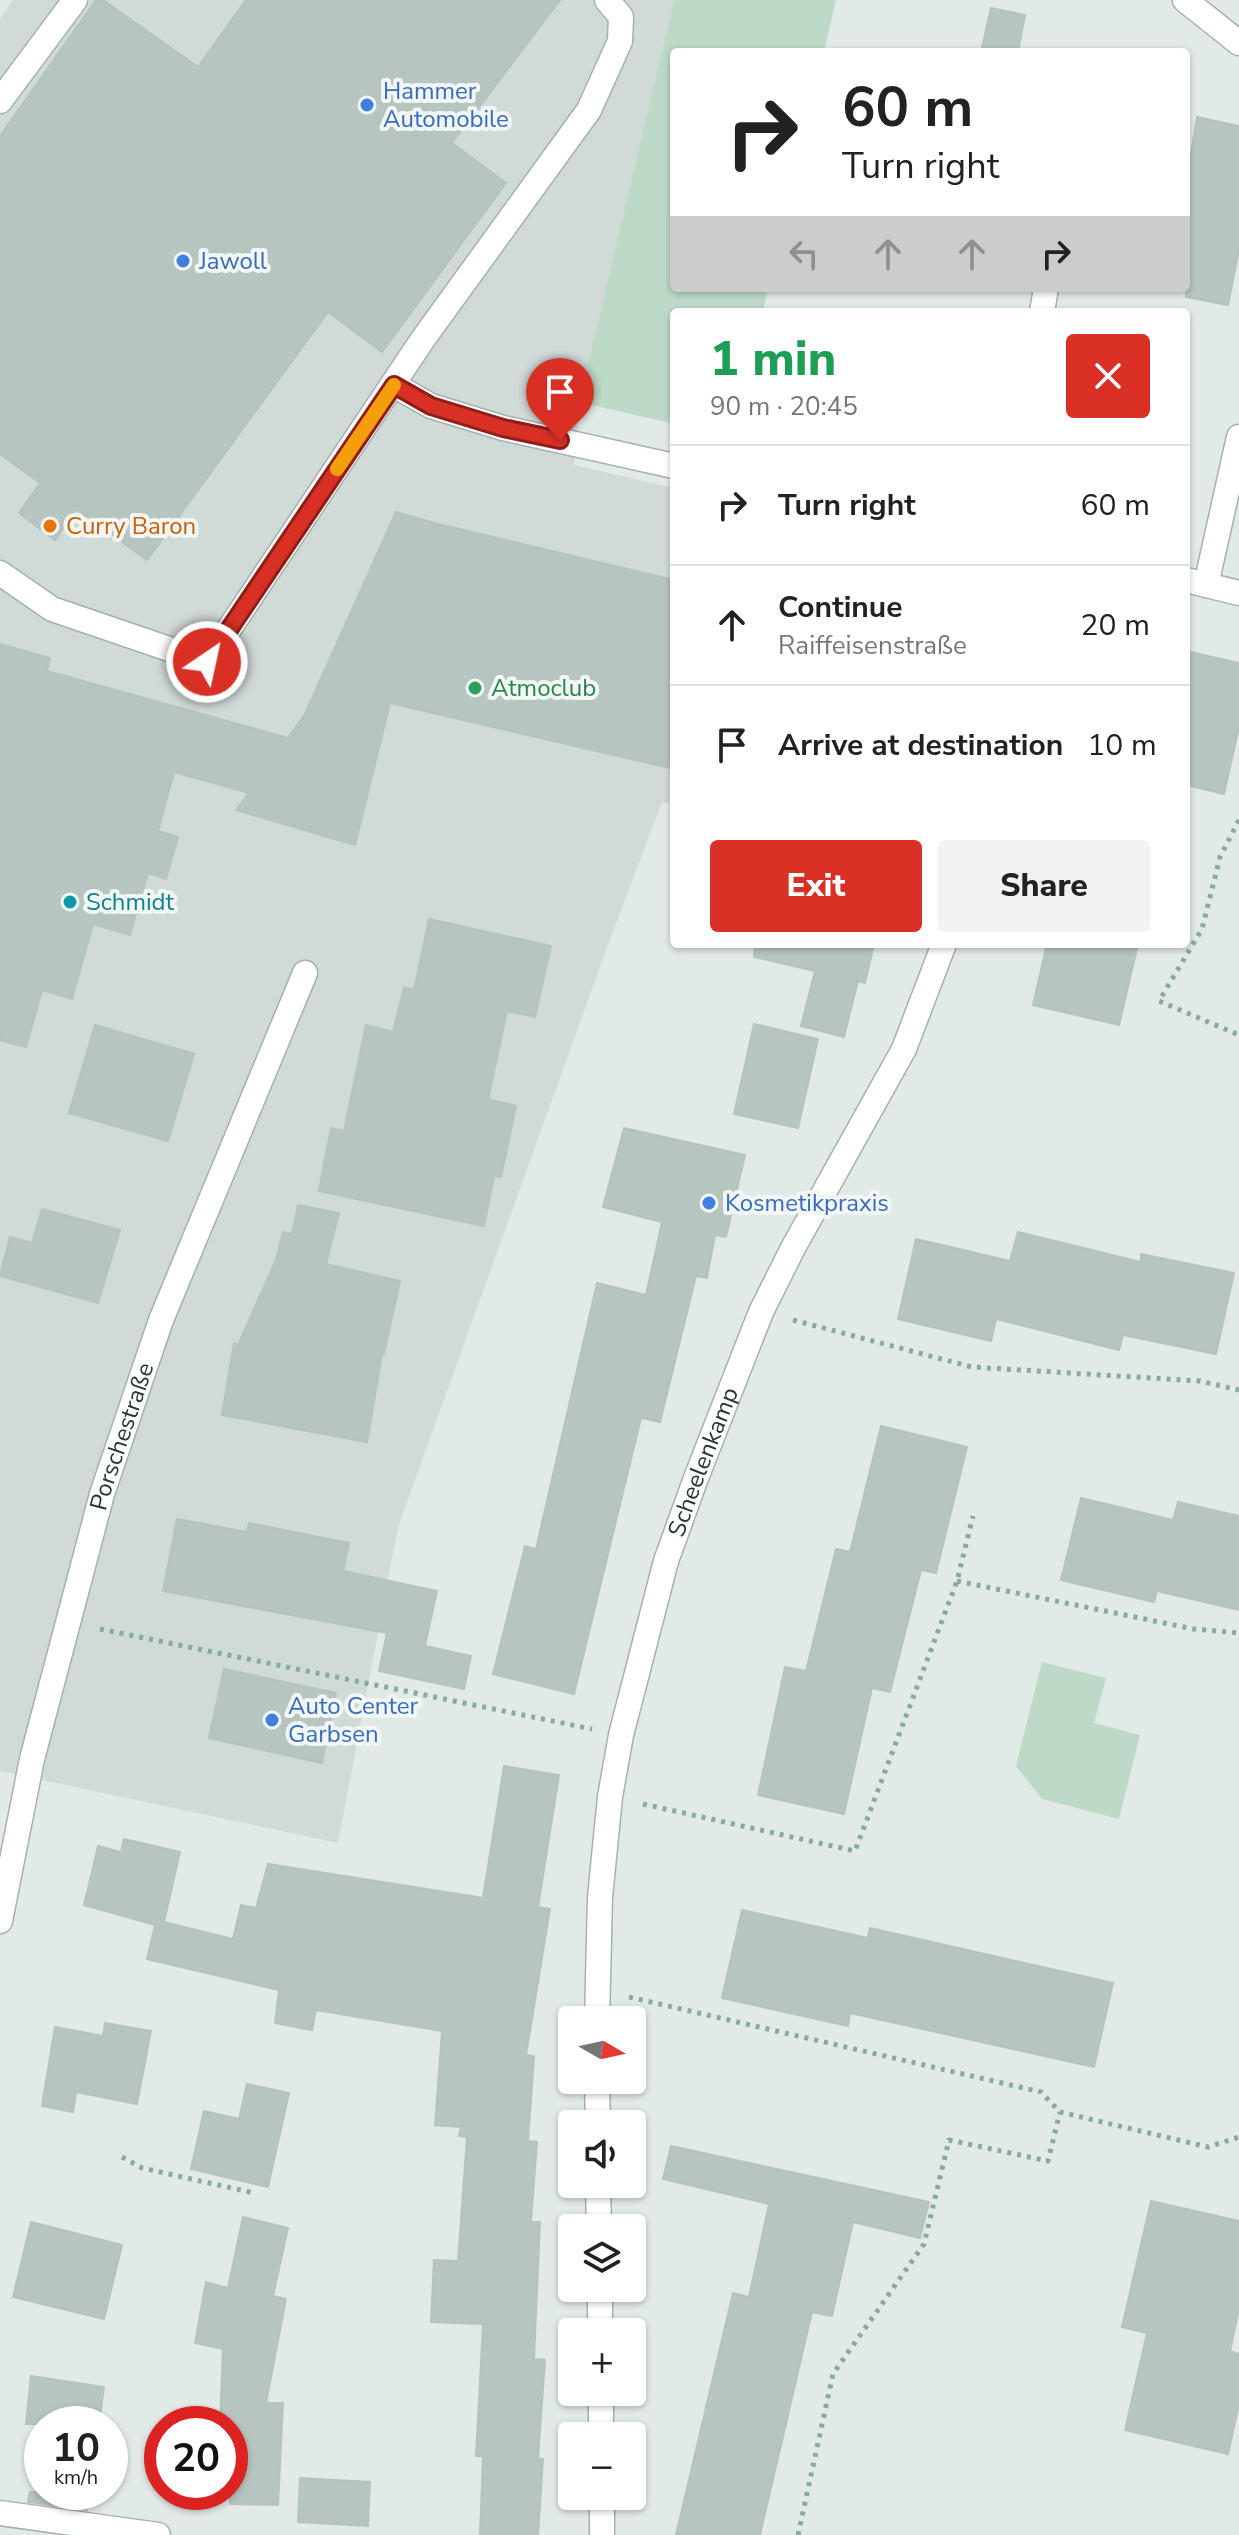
<!DOCTYPE html>
<meta charset="utf-8">
<style>
body{margin:0;font-family:"Nunito Sans",sans-serif;background:#f2f2f2;color:#222;height:100vh;display:flex;flex-direction:column;font-size:30px;white-space:nowrap}
*{box-sizing:border-box;margin:0}
p{font-size:26px;color:#767676}
.icon{flex:none;width:44px;height:44px;fill:none;stroke:currentColor;stroke-width:2;stroke-linecap:round;stroke-linejoin:round}
.map{position:relative;flex:1;overflow:hidden}
.panel{position:absolute;left:670px;top:308px;width:520px;height:640px;display:flex;flex-direction:column;background:#fff;border-radius:8px;box-shadow:0 2px 6px #0004}
.panel>*{flex:none}
.top-card{position:absolute;left:670px;top:48px;width:520px;height:244px;border-radius:8px;box-shadow:0 2px 6px #0004;background:#fff;color:#222;overflow:hidden}
.needle{width:52px;rotate:99deg}
.fabs{position:absolute;left:558px;top:2006px;display:grid;gap:16px}
.fabs a{display:grid;place-items:center;width:88px;height:88px;border-radius:8px;background:#fff;box-shadow:0 2px 6px #0004;font-size:40px}
.speed{position:absolute;left:24px;top:2406px;display:flex;gap:16px;font-size:40px;font-weight:700;text-align:center}
.speed>*{display:grid;place-content:center;width:104px;height:104px;border-radius:50%;background:#fff;box-shadow:0 2px 6px #0004;line-height:1}
.speed small{font-size:20px;font-weight:400}
.speed .limit{border:12px solid #d22;background:#fff;color:#111}
.pin{position:absolute;display:grid;place-items:center;width:68px;height:68px;color:#fff;margin:-82px -34px;border-radius:50% 50% 50% 0;rotate:-45deg;box-shadow:0 0 8px #0007}
.pin .icon{rotate:45deg}
.me{position:absolute;width:88px;margin:-44px;rotate:34deg;stroke-linejoin:round;filter:drop-shadow(0 0 6px #0008)}
.turn{display:flex;align-items:center;gap:28px;height:168px;padding:0 40px;font-size:36px}
.turn .icon{width:104px;height:104px;stroke-width:2.5}
.turn b{display:block;font-size:56px;line-height:68px}
.lanes{display:flex;align-items:center;height:76px;padding:0 40px;background:#0003;justify-content:center;gap:40px;direction:ltr}
.lanes .off{opacity:.35}
.round{display:grid;place-items:center;flex:none;width:84px;height:84px;border-radius:8px;background:#f2f2f2}
.head{display:flex;align-items:center;justify-content:space-between;height:136px;padding:0 40px}
h1{font-size:48px;font-weight:800;line-height:60px;color:#1e9e55}
.cta{display:flex;gap:16px;margin-top:auto;padding:16px 40px}
.cta a{flex:1;height:92px;border-radius:8px;background:#d93025;color:#fff;font-size:32px;font-weight:800;line-height:92px;text-align:center}
.cta a+a{background:#f2f2f2;color:#222}
ul{padding:0;list-style:none}
li{display:flex;align-items:center;gap:24px;height:120px;padding:0 40px;border-top:2px solid #e0e0e0}
li div{flex:1}
li b{display:block;font-size:30px}
li em{font-style:normal}
.map>svg:first-child{display:block}
.built{fill:#d0dad6}
.green{fill:#bdd9c7}
.building{fill:#b7c5c0;stroke:#b5c3be;stroke-width:2}
.lines{fill:none;stroke-linecap:round;stroke-linejoin:round}
.minor-casing{stroke:#a5b1ae;stroke-width:27}
.path{stroke:#86aaa2;stroke-width:5;stroke-dasharray:4 6;stroke-linecap:butt}
.minor{stroke:#fff;stroke-width:24}
.route-casing{stroke:#8d1f18;stroke-width:20}
.route{stroke:#d93025;stroke-width:14}
.slow{stroke:#f59e0b;stroke-width:14}
.shop-dot{fill:#3f7fe0;stroke:#f2f7f5;stroke-width:3}
.food-dot{fill:#e8710a;stroke:#f2f7f5;stroke-width:3}
.leisure-dot{fill:#2e9e5b;stroke:#f2f7f5;stroke-width:3}
.culture-dot{fill:#0f9aa8;stroke:#f2f7f5;stroke-width:3}
.labels{text-anchor:middle;dominant-baseline:central;stroke-width:8;stroke-linejoin:round;paint-order:stroke}
.shop-label{font-size:24px;fill:#366cbe;stroke:#f2f7f5;text-anchor:start}
.food-label{font-size:24px;fill:#c56008;stroke:#f2f7f5;text-anchor:start}
.leisure-label{font-size:24px;fill:#27864d;stroke:#f2f7f5;text-anchor:start}
.culture-label{font-size:24px;fill:#0d838f;stroke:#f2f7f5;text-anchor:start}
.street-label{font-size:24px;fill:#243935;stroke:#f2f7f5}
</style>
<div class="map">
<svg width="1239" height="2535" viewBox="0 0 1239 2535">
<rect width="100%" height="100%" fill="#e2eae7"/>
<polygon class="built" points="13,0 674,0 579,402 574,465 674,488 674,805 662,802 609,942 398,1527 338,1843 0,1771 0,19"/>
<g class="green">
<polygon points="674,0 836,0 824,52 674,52 674,288 768,288 763,312 674,312 674,424 579,402"/>
<polygon points="1042,1662 1106,1678 1094,1723 1140,1735 1119,1819 1042,1799 1016,1766"/>
</g>
<g class="building">
<polygon points="96,0 103,0 198,67 246,0 560,0 452,143 506,183 382,352 328,312 147,560 76,509 55,540 19,513 40,483 0,454 0,136"/>
<polygon points="991,8 1025,15 1018,52 981,52"/>
<polygon points="1197,117 1239,126 1239,250 1228,305 1186,297 1186,186"/>
<polygon points="396,512 434,523 674,580 674,769 390,703 355,845 236,810 249,793 174,772 158,831 178,837 166,879 148,873 130,935 93,924 72,999 42,990 26,1047 0,1040 0,644 50,658 47,671 288,738 305,714"/>
<polygon points="1186,651 1239,663 1239,727 1224,794 1186,785"/>
<polygon points="429,919 551,946 535,1017 507,1011 488,1099 516,1106 501,1177 494,1176 484,1226 319,1191 331,1128 344,1131 366,1025 393,1032 404,987 414,990"/>
<polygon points="755,944 874,944 865,983 858,981 844,1037 801,1026 815,971 754,957"/>
<polygon points="1047,944 1138,944 1119,1025 1033,1005"/>
<polygon points="754,1024 818,1039 798,1128 734,1114"/>
<polygon points="95,1025 194,1054 168,1141 69,1113"/>
<polygon points="624,1128 745,1155 726,1237 715,1235 707,1278 696,1276 660,1422 641,1418 574,1694 493,1674 525,1546 536,1549 597,1283 646,1295 662,1222 603,1207"/>
<polygon points="298,1205 339,1213 326,1264 400,1281 384,1354 382,1353 367,1442 222,1415 234,1343 238,1345 276,1260 283,1232 292,1234"/>
<polygon points="42,1209 120,1230 98,1303 0,1276 10,1237 32,1243"/>
<polygon points="1018,1232 1141,1262 1141,1254 1234,1273 1216,1354 1123,1335 1119,1350 996,1319 991,1341 898,1319 916,1239 1010,1261"/>
<polygon points="881,1426 967,1447 936,1573 921,1570 890,1692 872,1688 844,1814 758,1795 785,1667 806,1671 836,1549 850,1552"/>
<polygon points="1081,1498 1173,1520 1178,1502 1239,1516 1239,1610 1157,1591 1154,1602 1061,1580"/>
<polygon points="177,1519 247,1532 249,1523 349,1543 343,1571 437,1591 425,1646 471,1656 464,1689 379,1671 387,1633 163,1591"/>
<polygon points="224,1669 336,1693 322,1763 209,1738"/>
<polygon points="504,1766 559,1775 538,1907 550,1909 526,2055 534,2056 528,2141 537,2142 531,2222 540,2222 534,2359 545,2360 538,2459 543,2459 538,2535 480,2535 483,2456 476,2456 483,2324 431,2322 434,2260 458,2261 467,2137 459,2136 461,2127 435,2125 442,2031 316,2010 312,2030 275,2023 279,1990 147,1959 155,1925 84,1905 98,1846 121,1852 124,1839 180,1852 164,1922 233,1939 241,1905 256,1908 268,1864 483,1898"/>
<polygon points="742,1910 868,1938 870,1928 1113,1983 1094,2067 850,2013 848,2026 722,1998"/>
<polygon points="105,2023 151,2031 137,2104 76,2092 73,2112 42,2106 55,2027 103,2036"/>
<polygon points="247,2084 289,2093 268,2187 191,2169 204,2111 239,2119"/>
<polygon points="671,2146 929,2202 920,2238 853,2222 832,2316 812,2312 760,2535 676,2535 733,2293 749,2297 769,2204 663,2179"/>
<polygon points="1151,2201 1239,2221 1239,2309 1230,2351 1239,2354 1239,2404 1228,2454 1125,2430 1147,2333 1122,2327"/>
<polygon points="243,2217 288,2228 273,2296 286,2299 266,2403 283,2403 278,2505 230,2504 230,2424 220,2424 223,2349 195,2343 206,2282 228,2288"/>
<polygon points="31,2222 122,2245 104,2319 13,2297"/>
<polygon points="31,2376 104,2387 99,2424 26,2424"/>
<polygon points="300,2478 370,2482 368,2526 298,2522"/>
<polygon points="30,2492 90,2492 87,2510 28,2502"/>
</g>
<g class="lines">
<g class="minor-casing">
<g id="minor">
<polyline points="1185,0 1239,43"/>
<polyline points="0,101 75,0"/>
<polyline points="1042,312 1046,288"/>
<polyline points="394,385 431,406 503,428 674,466"/>
<polyline points="0,573 52,609 207,662 423,339 589,110 620,41 621,17 607,0"/>
<polyline points="1186,580 1239,593"/>
<polyline points="1206,585 1239,437"/>
<path id="s1" d="M0 1921 32 1759 102 1494 161 1320 305 973"/>
<path id="s2" d="M597 2020 600 1897 610 1797 621 1735 666 1561 696 1478 761 1312 793 1248 904 1049 944 944"/>
<polyline points="597,2080 598,2124"/>
<polyline points="598,2184 599,2228"/>
<polyline points="600,2288 600,2332"/>
<polyline points="601,2392 601,2436"/>
<polyline points="602,2496 602,2535"/>
<polyline points="0,2513 158,2535"/>
</g>
</g>
<g class="path">
<polyline points="1239,820 1220,857 1202,929 1159,1001 1239,1035"/>
<polyline points="793,1320 972,1367 1200,1381 1239,1390"/>
<polyline points="957,1581 1194,1629 1239,1633"/>
<polyline points="100,1629 592,1729"/>
<polyline points="643,1804 855,1851 957,1581 973,1516"/>
<polyline points="629,1997 1041,2092 1060,2112 1208,2147 1239,2137"/>
<polyline points="122,2157 142,2168 254,2193"/>
<polyline points="798,2535 833,2374 924,2244 949,2140 1048,2161 1060,2112"/>
</g>
<use href="#minor" class="minor"/>
</g>
<g class="lines">
<g class="route-casing">
<polyline id="route" points="207,662 394,385 431,406 503,428 560,440"/>
</g>
<use href="#route" class="route"/>
<polyline class="slow" points="337,469 394,385"/>
</g>
<g class="shop-dot">
<circle cx="367" cy="105" r="8"/>
<circle cx="183" cy="261" r="8"/>
<circle cx="709" cy="1203" r="8"/>
<circle cx="272" cy="1720" r="8"/>
</g>
<circle class="food-dot" cx="50" cy="526" r="8"/>
<circle class="leisure-dot" cx="475" cy="688" r="8"/>
<circle class="culture-dot" cx="70" cy="902" r="8"/>
<g class="labels">
<g class="shop-label">
<text x="383" y="91">Hammer<tspan x="383" dy="28">Automobile</tspan></text>
<text x="199" y="261">Jawoll</text>
<text x="725" y="1203">Kosmetikpraxis</text>
<text x="288" y="1706">Auto Center<tspan x="288" dy="28">Garbsen</tspan></text>
</g>
<g class="food-label">
<text x="66" y="526">Curry Baron</text>
</g>
<g class="leisure-label">
<text x="491" y="688">Atmoclub</text>
</g>
<g class="culture-label">
<text x="86" y="902">Schmidt</text>
</g>
<g class="street-label">
<text stroke="none"><textPath href="#s1" startOffset="500">Porschestraße</textPath></text>
<text stroke="none"><textPath href="#s2" startOffset="572">Scheelenkamp</textPath></text>
</g>
</g>
</svg>
<div class="fabs">
<a><svg class="needle" viewBox="-14 -14 28 28"><path d="M0-13l5 13h-10z" fill="#e53935"/><path d="M0 13l5-13h-10z" fill="#767676"/></svg></a>
<a><svg class="icon" aria-label="sound" viewBox="0 0 24 24"><path d="M4 9h4l5-4v14l-5-4H4zM17 9q2 3 0 6"/></svg></a>
<a><svg class="icon" aria-label="layers" viewBox="0 0 24 24"><path d="M12 4l9 5-9 5-9-5zM3 14l9 5 9-5"/></svg></a>
<a>+</a>
<a>−</a>
</div>
<div class="speed"><div>10<small>km/h</small></div><div class="limit">20</div></div>
<div class="pin" style="left:560px;top:440px;background:#d93025"><svg class="icon" aria-label="arrive" viewBox="0 0 24 24"><path d="M6 21V4h12l-3 4 3 4H6"/></svg></div>
<svg class="me" style="left:207px;top:662px" viewBox="-20 -20 40 40"><circle r="17" fill="#d93025" stroke="#fff" stroke-width="3"/><path d="M0-11L8 9 0 5-8 9z" fill="#fff"/></svg>
<div class="top-card">
<div class="turn"><svg class="icon" aria-label="right" viewBox="0 0 24 24"><path d="M7 20v-9h11M14 6l5 5-5 5"/></svg><div><b>60 m</b>Turn right</div></div>
<div class="lanes"><svg class="icon off" aria-label="left" viewBox="0 0 24 24"><path d="M17 20v-9H6M10 6l-5 5 5 5"/></svg><svg class="icon off" aria-label="ahead" viewBox="0 0 24 24"><path d="M12 20V5M6 11l6-6 6 6"/></svg><svg class="icon off" aria-label="ahead" viewBox="0 0 24 24"><path d="M12 20V5M6 11l6-6 6 6"/></svg><svg class="icon" aria-label="right" viewBox="0 0 24 24"><path d="M7 20v-9h11M14 6l5 5-5 5"/></svg></div>
</div>
<section class="panel">
<div class="head"><div><h1>1 min</h1><p>90 m · 20:45</p></div><a class="round" style="background:#d93025;color:#fff"><svg class="icon" aria-label="close" viewBox="0 0 24 24"><path d="M6 6l12 12M18 6L6 18"/></svg></a></div>
<ul>
<li><svg class="icon" aria-label="right" viewBox="0 0 24 24"><path d="M7 20v-9h11M14 6l5 5-5 5"/></svg><div><b>Turn right</b></div><em>60 m</em></li>
<li><svg class="icon" aria-label="ahead" viewBox="0 0 24 24"><path d="M12 20V5M6 11l6-6 6 6"/></svg><div><b>Continue</b><p>Raiffeisenstraße</p></div><em>20 m</em></li>
<li><svg class="icon" aria-label="arrive" viewBox="0 0 24 24"><path d="M6 21V4h12l-3 4 3 4H6"/></svg><div><b>Arrive at destination</b></div><em>10 m</em></li>
</ul>
<div class="cta"><a>Exit</a><a>Share</a></div>
</section>
</div>
